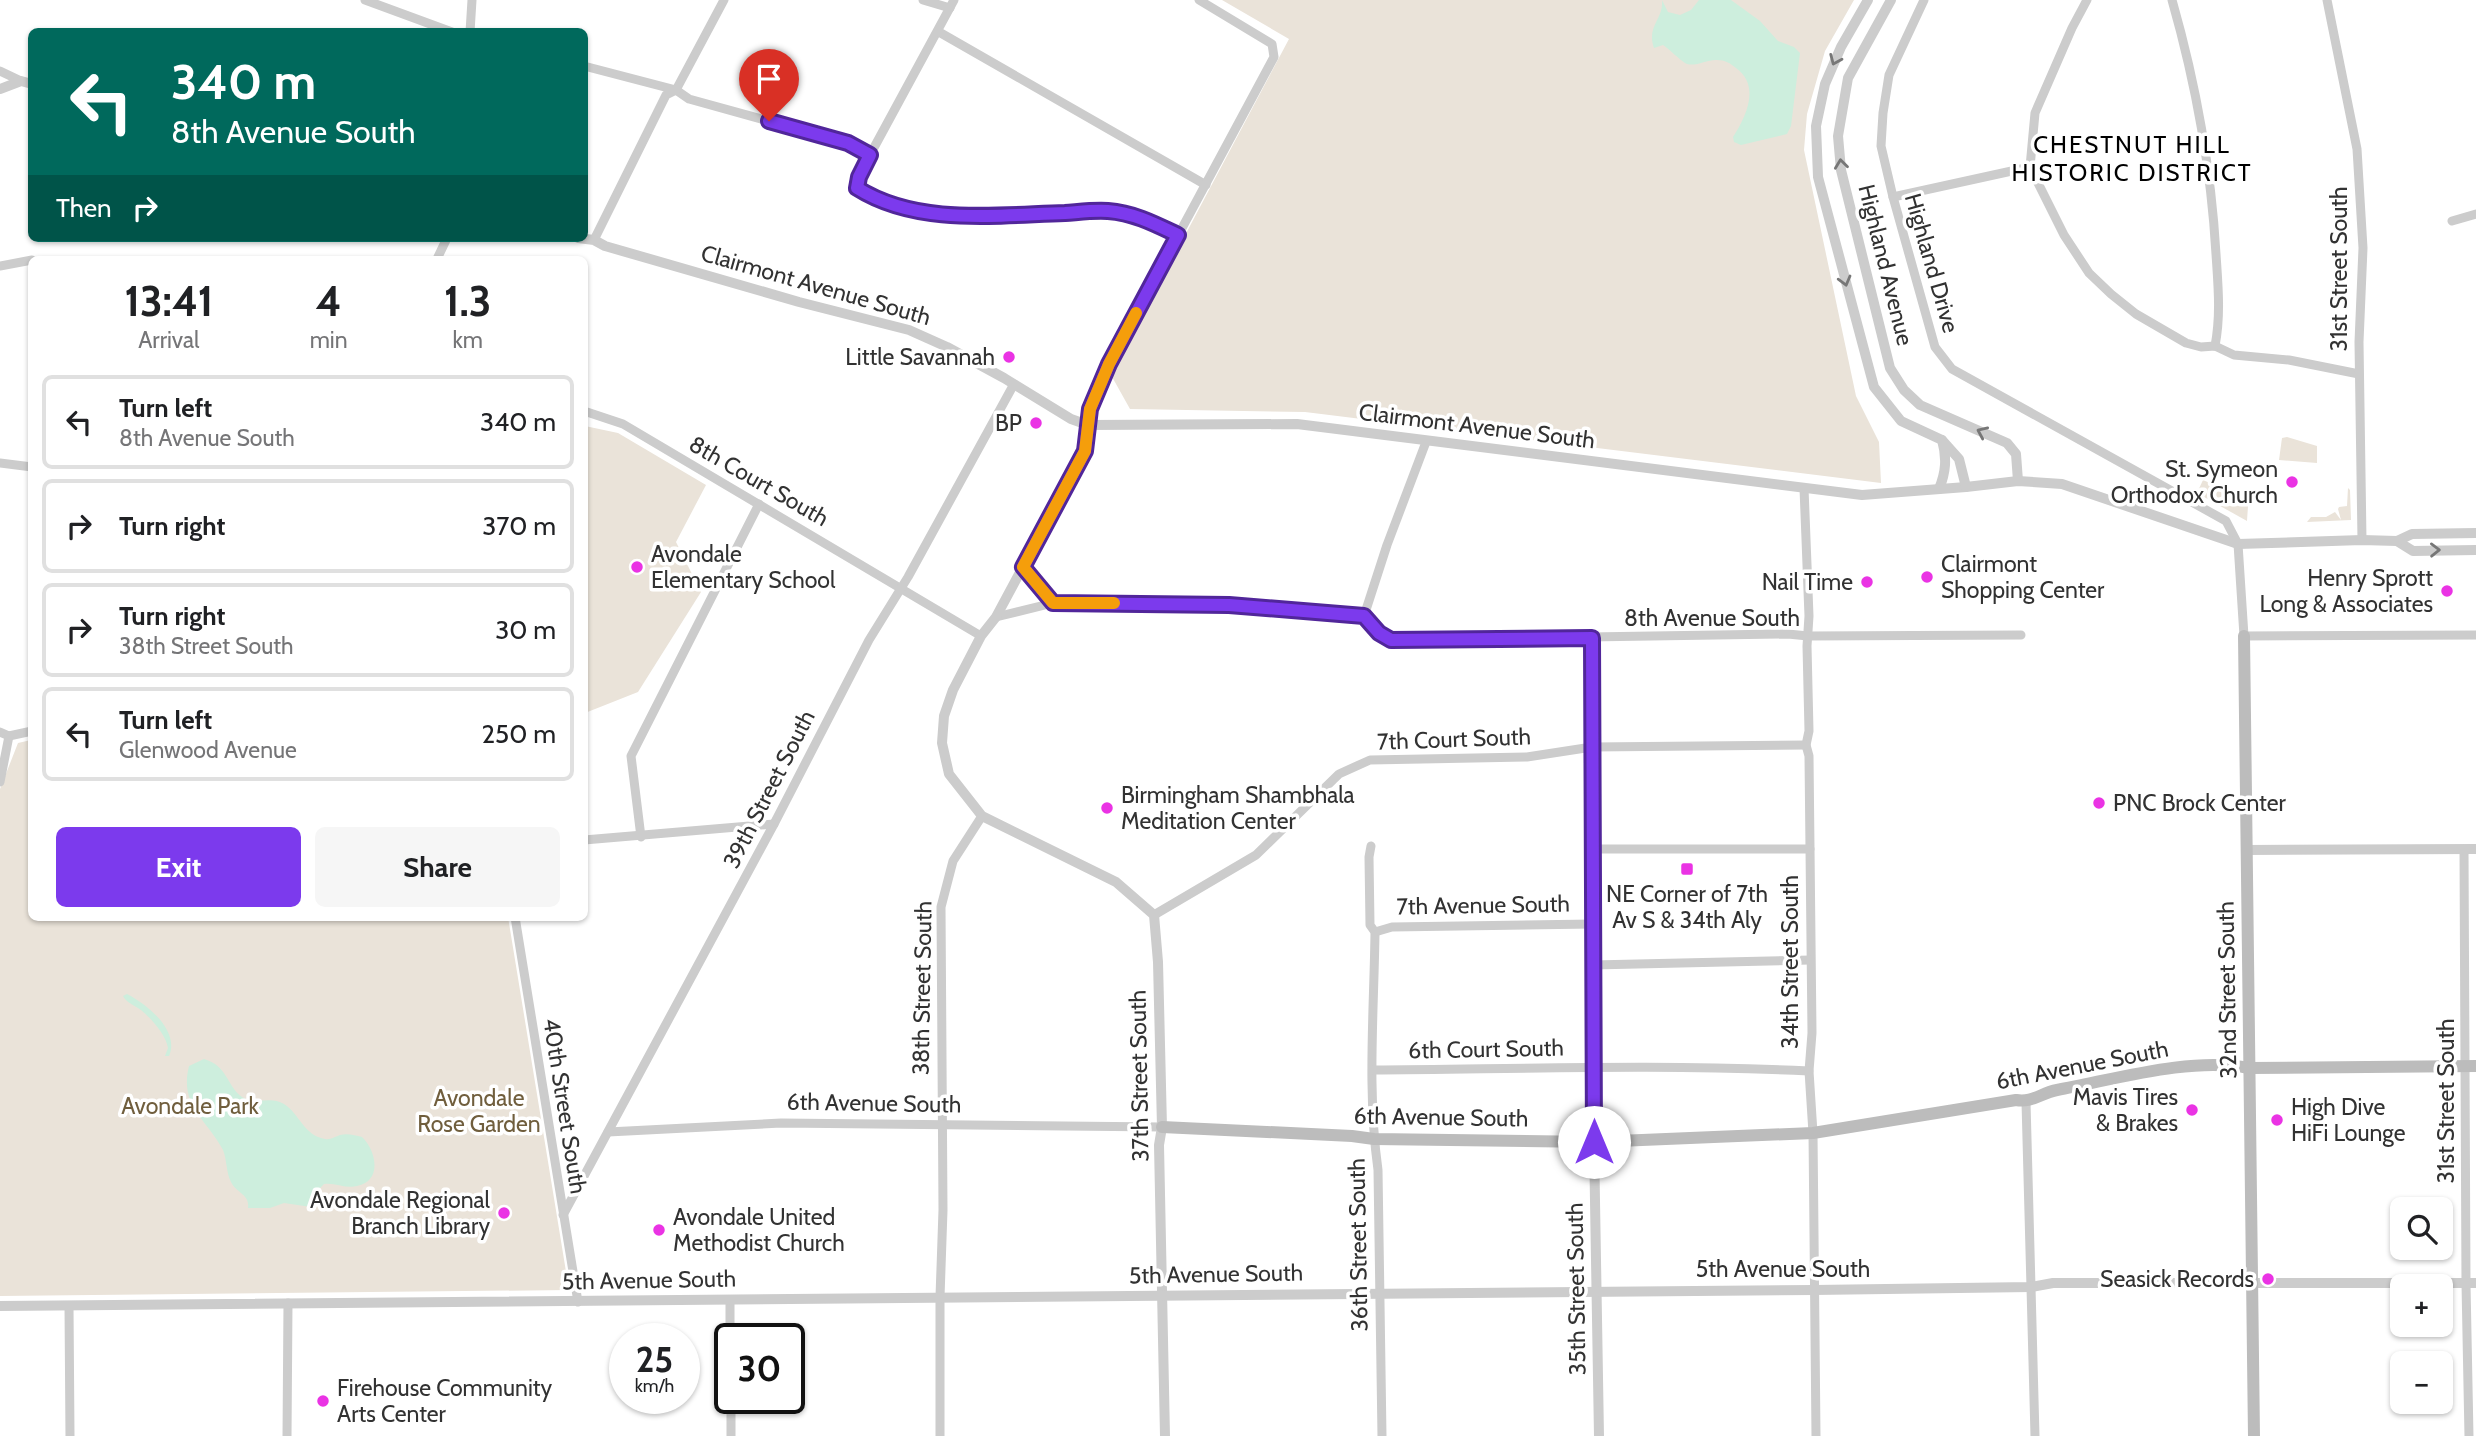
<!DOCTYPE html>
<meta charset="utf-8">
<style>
body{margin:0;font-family:Cabin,sans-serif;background:#f6f6f6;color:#202124;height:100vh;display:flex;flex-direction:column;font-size:26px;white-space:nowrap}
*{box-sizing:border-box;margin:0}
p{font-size:23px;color:#757577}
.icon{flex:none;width:38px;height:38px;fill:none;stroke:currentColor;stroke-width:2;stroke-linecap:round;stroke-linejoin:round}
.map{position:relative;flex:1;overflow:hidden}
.sheet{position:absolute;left:28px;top:256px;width:560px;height:665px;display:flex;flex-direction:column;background:#fff;border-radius:10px;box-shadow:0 2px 5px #0004}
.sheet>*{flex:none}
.top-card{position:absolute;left:28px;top:28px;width:560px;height:214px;border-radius:10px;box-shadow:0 2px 5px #0004;background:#00695c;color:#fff;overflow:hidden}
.tools{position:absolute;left:2390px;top:1197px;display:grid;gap:14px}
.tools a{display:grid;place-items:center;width:63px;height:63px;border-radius:10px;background:#fff;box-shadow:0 2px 5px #0004;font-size:35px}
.speed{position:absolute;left:609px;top:1323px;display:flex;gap:14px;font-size:35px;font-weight:700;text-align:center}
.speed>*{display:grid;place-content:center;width:91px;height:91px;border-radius:50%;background:#fff;box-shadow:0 2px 5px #0004;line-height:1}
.speed small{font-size:18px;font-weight:400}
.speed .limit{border:4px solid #111;border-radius:10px;background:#fff;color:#111}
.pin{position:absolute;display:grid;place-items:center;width:60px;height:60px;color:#fff;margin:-72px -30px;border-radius:50% 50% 50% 0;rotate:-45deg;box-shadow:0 0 7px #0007}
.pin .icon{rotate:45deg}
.me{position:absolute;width:77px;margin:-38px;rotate:0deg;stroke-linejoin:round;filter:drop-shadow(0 0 5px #0008)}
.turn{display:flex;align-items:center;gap:24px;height:147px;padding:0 28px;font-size:32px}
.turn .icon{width:91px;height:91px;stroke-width:2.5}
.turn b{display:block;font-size:49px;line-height:60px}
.then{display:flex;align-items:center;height:66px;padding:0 28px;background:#0003;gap:14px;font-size:26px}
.eta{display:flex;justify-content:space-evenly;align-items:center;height:119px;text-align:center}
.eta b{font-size:42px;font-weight:700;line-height:49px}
.button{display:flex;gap:14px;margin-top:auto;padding:14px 28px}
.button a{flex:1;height:80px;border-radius:10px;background:#7c3aed;color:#fff;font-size:28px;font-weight:700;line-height:80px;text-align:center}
.button a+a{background:#f6f6f6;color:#202124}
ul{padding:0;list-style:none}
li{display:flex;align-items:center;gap:21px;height:94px;margin:0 14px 10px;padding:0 14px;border:4px solid #e0e0e0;border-radius:10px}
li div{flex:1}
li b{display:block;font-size:26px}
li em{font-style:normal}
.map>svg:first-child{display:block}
.green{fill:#eae3d9}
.water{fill:#cdeedd}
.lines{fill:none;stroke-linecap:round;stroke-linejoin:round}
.minor{stroke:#ccc;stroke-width:9}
.tertiary{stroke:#ccc;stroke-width:10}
.secondary{stroke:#bcbcbc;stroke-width:12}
.oneway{stroke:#777}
.route-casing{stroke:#51269a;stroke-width:18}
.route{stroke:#7c3aed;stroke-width:12}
.slow{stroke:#f59e0b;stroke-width:12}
.poi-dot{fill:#ea33e4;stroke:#fff;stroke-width:2.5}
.labels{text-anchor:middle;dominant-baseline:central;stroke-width:7;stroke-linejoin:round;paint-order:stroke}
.street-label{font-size:23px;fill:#323232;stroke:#fff}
.poi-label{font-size:23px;fill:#323232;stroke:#fff;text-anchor:end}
.park-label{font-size:23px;fill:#705e3d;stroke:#fff}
.neighbourhood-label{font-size:24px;letter-spacing:2px;fill:#000;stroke:#fff}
</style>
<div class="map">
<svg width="2476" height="1436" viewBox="0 0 2476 1436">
<rect width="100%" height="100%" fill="#fff"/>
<g class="green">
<polygon points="1222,0 1854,0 1825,51 1807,114 1804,150 1856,396 1879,442 1881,483 1305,412 1130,409 1111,375 1289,39"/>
<polygon points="585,426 618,433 706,485 676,542 701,592 638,692 585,713"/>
<polygon points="2287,437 2317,446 2317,463 2279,460 2282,438"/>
<polygon points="2203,480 2235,494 2234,505 2248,506 2247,521 2197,493"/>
<polygon points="2348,488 2350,490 2351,520 2307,522 2311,517 2326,517 2335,512 2341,520 2338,509 2339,507 2347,506"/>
<polygon points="31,740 32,917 508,917 569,1290 0,1296 0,789 18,743"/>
</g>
<g class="water">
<path d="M1662 0 1668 12 1680 15 1691 10 1699 0H1731L1760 21 1778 41 1794 47 1800 53 1791 126 1787 134 1741 145 1734 142 1733 137C1746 117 1761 86 1736 68 1730 63 1725 60 1717 60 1707 59 1694 68 1685 63 1679 59 1670 50 1663 45L1654 48C1646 26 1664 19 1662 0Z"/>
<path d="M127 994C148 1005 180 1031 169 1056H165L168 1048C166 1035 152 1019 141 1010 134 1005 127 1003 123 996Z"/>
<path d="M204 1059C228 1066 226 1085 242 1097 255 1106 270 1095 284 1104 300 1114 303 1135 325 1139 331 1140 334 1137 340 1135 347 1133 355 1135 362 1137 376 1150 383 1181 357 1186 346 1189 334 1182 324 1184L315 1193 311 1207 284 1203 270 1208H248C250 1194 236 1193 231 1182 226 1172 227 1160 223 1150 207 1119 179 1106 189 1066Z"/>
</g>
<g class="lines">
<g class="minor">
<polyline points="365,0 452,32"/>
<polyline points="923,0 950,8"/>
<path d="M954 0 870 155 859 177 857 188C917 226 997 215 1065 213 1079 212 1094 210 1108 211 1134 213 1155 224 1178 235"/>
<polyline points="1924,0 1889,75 1883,113 1881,146 1893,197 1935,347 1952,369 2226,521 2238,544 2244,636 2476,635"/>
<polyline points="2087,0 2072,28 2035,113 2030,167 2064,235 2089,273 2111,294 2136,314 2186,343 2201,347 2215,346 2234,355 2289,360 2359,374"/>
<path d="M2172 0C2196 84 2211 167 2216 254 2218 285 2221 315 2215 346"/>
<polyline points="2327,0 2357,149 2363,248 2359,342 2362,540"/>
<polyline points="470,32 472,0"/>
<polyline points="939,32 1206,185"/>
<polyline points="584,66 676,90 689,99 848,143 870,155"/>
<polyline points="0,71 21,81"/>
<polyline points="1893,197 2030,167"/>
<polyline points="2452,221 2476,214"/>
<polyline points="594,240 666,95 676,90 724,0"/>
<polyline points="437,259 447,238"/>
<polyline points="0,266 32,260"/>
<polyline points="584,411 623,424 981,636"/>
<polyline points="1088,425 1090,409 1109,364 1274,57 1272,44 1199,0"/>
<polyline points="0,463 32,467"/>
<polyline points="1804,488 1809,616 1807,646 1809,731 1806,745 1809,756 1812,1033 1809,1071 1813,1133 1816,1436"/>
<polyline points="1023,567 1053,603"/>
<polyline points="1364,616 1387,545 1426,442"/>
<polyline points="996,617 1053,603 1088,602 1229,605 1364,616 1379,633 1391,640 1788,634 1808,636 2021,635"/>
<polyline points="1592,637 1594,1142"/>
<polyline points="0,732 9,736 32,731"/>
<polyline points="0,782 9,736"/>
<polyline points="641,837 631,756 759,504"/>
<polyline points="584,840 774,824"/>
<path d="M1371 846 1369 857 1370 925 1375 932C1374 1011 1367 1091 1378 1170L1382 1436"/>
<polyline points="1592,849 1810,849"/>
<polyline points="2464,849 2466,1284 2469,1436"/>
<polyline points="1154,915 1256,855 1339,774 1370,760 1527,757 1592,747 1806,745"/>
<polyline points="515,917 578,1302"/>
<polyline points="1375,932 1392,927 1593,924"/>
<polyline points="1593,965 1810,960"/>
<path d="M1373 1070C1519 1069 1664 1064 1809 1071"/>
<polyline points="2026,1102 2035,1436"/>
<polyline points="608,1132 781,1123 1162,1127"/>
<polyline points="563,1215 774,824 869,640 908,577 1014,384"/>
<polyline points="730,1300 730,1339"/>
<polyline points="69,1306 70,1436"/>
<polyline points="287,1436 288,1303"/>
<polyline points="731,1436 731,1398"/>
<polyline points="940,1436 940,1297 943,1210 941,907 953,861 982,816"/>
</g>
<g class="tertiary">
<path d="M1868 0 1841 47 1825 84 1816 126 1818 177 1874 387 1901 421 1942 440C1947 458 1946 472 1939 489"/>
<polyline points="1891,0 1848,78 1838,136 1841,170 1890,368 1904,390 1920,405 2007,443 2016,454 2018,481"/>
<polyline points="0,89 21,81 32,84"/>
<polyline points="578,238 594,240 605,246 799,302 909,330 947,347 1004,378 1071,419 1088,425 1297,424 1862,495 1966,487 2018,481 2062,484 2238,544 2362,540 2397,541 2413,551 2476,550"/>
<polyline points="1088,425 1085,451 996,617 981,636 953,690 944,716 942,743 949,774 982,816 1116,882 1154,915 1158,962 1162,1127 1159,1145 1165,1436"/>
<polyline points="1942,440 1959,459 1966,487"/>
<polyline points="2397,541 2412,534 2476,533"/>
<polyline points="2247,850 2476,849"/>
<polyline points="1594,1142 1599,1436"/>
<polyline points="0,1306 1814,1290 2031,1287 2053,1283 2476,1283"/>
</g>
<g class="secondary">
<polyline points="2244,636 2254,1436"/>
<path d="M1162 1127 1352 1136 1374 1139 1594 1142 1813 1133 2016 1100C2032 1103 2041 1093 2057 1090 2117 1079 2189 1057 2249 1068L2476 1066"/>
</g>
</g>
<defs><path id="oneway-chevron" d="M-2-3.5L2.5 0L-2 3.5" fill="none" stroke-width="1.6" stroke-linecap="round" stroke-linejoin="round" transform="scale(1.75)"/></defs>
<g class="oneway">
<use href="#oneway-chevron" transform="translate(1835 60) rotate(113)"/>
<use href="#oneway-chevron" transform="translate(1841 164) rotate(-97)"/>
<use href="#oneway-chevron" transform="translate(1845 281) rotate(75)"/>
<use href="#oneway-chevron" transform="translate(1982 432) rotate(-156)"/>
<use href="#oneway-chevron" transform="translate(2435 550) rotate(-1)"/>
</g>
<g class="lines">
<g class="route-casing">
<path id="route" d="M769 121 848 143 870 155 859 177 857 188C917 226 997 215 1065 213 1079 212 1094 210 1108 211 1134 213 1155 224 1178 235L1109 364 1090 409 1085 451 1023 567 1053 603 1229 605 1364 616 1379 633 1391 640 1592 638 1594 1142"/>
</g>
<use href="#route" class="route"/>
<polyline class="slow" points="1114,603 1053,603 1023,567 1085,451 1090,409 1109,364 1136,313"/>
</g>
<g class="poi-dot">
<circle cx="1009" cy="357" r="7"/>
<circle cx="1036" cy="423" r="7"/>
<circle cx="2292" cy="482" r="7"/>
<circle cx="637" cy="567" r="7"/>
<circle cx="1927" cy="577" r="7"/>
<circle cx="1867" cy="582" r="7"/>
<circle cx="2447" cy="591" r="7"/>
<circle cx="2099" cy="803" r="7"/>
<circle cx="1107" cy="808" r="7"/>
<rect x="1680" y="862" width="14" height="14" rx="3.5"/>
<circle cx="2192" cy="1110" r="7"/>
<circle cx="2277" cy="1120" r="7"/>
<circle cx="504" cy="1213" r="7"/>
<circle cx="659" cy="1230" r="7"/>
<circle cx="2268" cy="1279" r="7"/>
<circle cx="323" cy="1401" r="7"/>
</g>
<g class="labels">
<g class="street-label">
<text transform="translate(1932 263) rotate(74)">Highland Drive</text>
<text transform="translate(1886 265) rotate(76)">Highland Avenue</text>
<text transform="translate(2339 269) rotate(-90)">31st Street South</text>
<text transform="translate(816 285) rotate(16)">Clairmont Avenue South</text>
<text transform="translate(1477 426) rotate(7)">Clairmont Avenue South</text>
<text transform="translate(759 481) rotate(30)">8th Court South</text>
<text x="1712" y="618">8th Avenue South</text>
<text transform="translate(1454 739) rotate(-2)">7th Court South</text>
<text transform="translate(769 789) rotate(-63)">39th Street South</text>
<text transform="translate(1483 905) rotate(-1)">7th Avenue South</text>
<text transform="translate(1790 962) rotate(-90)">34th Street South</text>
<text transform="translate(922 988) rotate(-89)">38th Street South</text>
<text transform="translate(2227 990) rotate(-91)">32nd Street South</text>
<text transform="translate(1486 1049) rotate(-1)">6th Court South</text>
<text transform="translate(2082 1065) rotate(-11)">6th Avenue South</text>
<text transform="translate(1139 1076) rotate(-91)">37th Street South</text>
<text transform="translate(2446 1101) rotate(-90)">31st Street South</text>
<text transform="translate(874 1103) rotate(1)">6th Avenue South</text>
<text transform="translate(565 1106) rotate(81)">40th Street South</text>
<text transform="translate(1441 1117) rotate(1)">6th Avenue South</text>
<text transform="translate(1358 1245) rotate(-91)">36th Street South</text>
<text x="1783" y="1269">5th Avenue South</text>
<text transform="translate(1216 1274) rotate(-1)">5th Avenue South</text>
<text transform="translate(649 1280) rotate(-1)">5th Avenue South</text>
<text transform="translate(1576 1289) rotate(-91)">35th Street South</text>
</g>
<g class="poi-label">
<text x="995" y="357">Little Savannah</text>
<text x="1022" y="423">BP</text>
<text x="2278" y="469">St. Symeon<tspan x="2278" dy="26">Orthodox Church</tspan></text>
<text x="651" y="554" text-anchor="start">Avondale<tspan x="651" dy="26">Elementary School</tspan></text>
<text x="1941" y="564" text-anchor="start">Clairmont<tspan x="1941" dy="26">Shopping Center</tspan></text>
<text x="2433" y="578">Henry Sprott<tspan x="2433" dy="26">Long &amp; Associates</tspan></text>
<text x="1853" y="582">Nail Time</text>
<text x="1121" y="795" text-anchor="start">Birmingham Shambhala<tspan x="1121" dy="26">Meditation Center</tspan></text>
<text x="2113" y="803" text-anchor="start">PNC Brock Center</text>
<text x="1687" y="894" text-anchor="middle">NE Corner of 7th<tspan x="1687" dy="26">Av S &amp; 34th Aly</tspan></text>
<text x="2178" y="1097">Mavis Tires<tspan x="2178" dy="26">&amp; Brakes</tspan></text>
<text x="2291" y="1107" text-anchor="start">High Dive<tspan x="2291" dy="26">HiFi Lounge</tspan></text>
<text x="490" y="1200">Avondale Regional<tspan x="490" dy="26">Branch Library</tspan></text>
<text x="673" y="1217" text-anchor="start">Avondale United<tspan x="673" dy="26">Methodist Church</tspan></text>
<text x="2254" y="1279">Seasick Records</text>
<text x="337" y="1388" text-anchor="start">Firehouse Community<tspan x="337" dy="26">Arts Center</tspan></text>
</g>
<g class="park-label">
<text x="479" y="1098">Avondale<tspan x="479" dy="26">Rose Garden</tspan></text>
<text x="190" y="1106">Avondale Park</text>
</g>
<g class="neighbourhood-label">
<text x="2132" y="144">CHESTNUT HILL<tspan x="2132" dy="28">HISTORIC DISTRICT</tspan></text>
</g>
</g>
</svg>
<div class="tools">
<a><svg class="icon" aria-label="search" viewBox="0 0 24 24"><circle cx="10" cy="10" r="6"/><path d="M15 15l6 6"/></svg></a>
<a>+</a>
<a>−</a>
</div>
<div class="speed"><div>25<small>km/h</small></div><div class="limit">30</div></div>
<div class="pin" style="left:769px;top:121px;background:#d93025"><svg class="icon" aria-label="arrive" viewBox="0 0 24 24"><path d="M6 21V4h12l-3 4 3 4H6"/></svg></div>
<svg class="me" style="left:1594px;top:1142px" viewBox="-20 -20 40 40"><circle r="19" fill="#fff"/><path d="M0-13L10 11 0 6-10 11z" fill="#7c3aed"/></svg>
<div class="top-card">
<div class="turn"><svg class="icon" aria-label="left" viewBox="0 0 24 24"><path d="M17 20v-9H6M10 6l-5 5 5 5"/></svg><div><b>340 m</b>8th Avenue South</div></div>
<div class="then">Then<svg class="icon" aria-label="right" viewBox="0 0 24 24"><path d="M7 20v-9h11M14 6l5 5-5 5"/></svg></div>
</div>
<section class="sheet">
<div class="eta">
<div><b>13:41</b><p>Arrival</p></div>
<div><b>4</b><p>min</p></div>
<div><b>1.3</b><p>km</p></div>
</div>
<ul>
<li><svg class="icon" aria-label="left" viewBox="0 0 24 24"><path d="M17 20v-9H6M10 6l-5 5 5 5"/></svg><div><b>Turn left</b><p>8th Avenue South</p></div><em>340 m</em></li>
<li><svg class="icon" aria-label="right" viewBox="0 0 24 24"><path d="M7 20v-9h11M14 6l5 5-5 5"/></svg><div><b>Turn right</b></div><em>370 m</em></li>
<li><svg class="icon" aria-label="right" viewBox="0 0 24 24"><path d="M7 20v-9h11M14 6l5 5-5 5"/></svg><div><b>Turn right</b><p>38th Street South</p></div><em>30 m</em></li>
<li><svg class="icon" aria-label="left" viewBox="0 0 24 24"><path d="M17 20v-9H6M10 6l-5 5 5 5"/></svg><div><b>Turn left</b><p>Glenwood Avenue</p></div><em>250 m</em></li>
</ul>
<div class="button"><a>Exit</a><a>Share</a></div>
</section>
</div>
